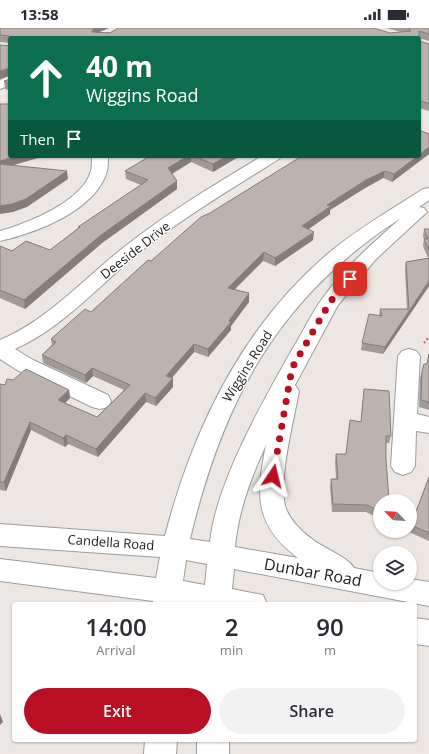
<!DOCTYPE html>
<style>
body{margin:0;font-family:"Open Sans",sans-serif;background:#f2f2f3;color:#2b2b33;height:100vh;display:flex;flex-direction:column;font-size:15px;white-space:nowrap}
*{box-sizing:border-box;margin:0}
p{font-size:13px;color:#7c7c81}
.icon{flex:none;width:22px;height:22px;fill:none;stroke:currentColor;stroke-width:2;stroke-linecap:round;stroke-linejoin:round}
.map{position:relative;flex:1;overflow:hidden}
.drawer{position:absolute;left:12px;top:574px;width:405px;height:140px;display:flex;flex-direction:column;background:#fff;border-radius:4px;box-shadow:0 1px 3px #0004}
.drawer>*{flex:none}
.banner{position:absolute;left:8px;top:8px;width:413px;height:122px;border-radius:4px;box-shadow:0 1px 3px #0004;background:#0b6e4f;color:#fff;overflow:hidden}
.needle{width:26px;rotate:295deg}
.buttons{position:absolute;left:373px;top:466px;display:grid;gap:8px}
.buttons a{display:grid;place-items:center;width:44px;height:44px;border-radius:50%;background:#fff;box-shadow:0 1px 3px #0004;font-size:20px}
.pin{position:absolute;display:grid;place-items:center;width:34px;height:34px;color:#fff;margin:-17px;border-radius:8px;box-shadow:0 2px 6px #0006}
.me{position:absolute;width:44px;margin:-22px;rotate:10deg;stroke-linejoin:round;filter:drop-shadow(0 0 3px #0008)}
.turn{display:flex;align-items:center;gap:14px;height:84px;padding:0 12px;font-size:18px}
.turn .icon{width:52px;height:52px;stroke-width:2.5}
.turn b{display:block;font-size:28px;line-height:34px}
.then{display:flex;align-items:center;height:38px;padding:0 12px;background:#0003;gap:8px;font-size:15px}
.eta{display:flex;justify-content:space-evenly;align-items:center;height:68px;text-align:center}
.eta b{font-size:24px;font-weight:600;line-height:28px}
.action{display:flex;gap:8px;margin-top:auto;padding:8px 12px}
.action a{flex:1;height:46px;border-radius:24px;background:#b90e24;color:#fff;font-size:16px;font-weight:600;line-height:46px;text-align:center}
.action a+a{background:#f2f2f3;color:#2b2b33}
.status{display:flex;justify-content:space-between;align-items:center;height:28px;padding:0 20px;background:#fff;direction:ltr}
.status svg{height:11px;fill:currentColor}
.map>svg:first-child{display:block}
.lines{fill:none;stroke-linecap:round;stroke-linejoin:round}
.minor-casing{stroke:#9d9d9d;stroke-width:2}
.tertiary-casing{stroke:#9d9d9d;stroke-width:2}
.path{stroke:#ef7073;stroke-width:2.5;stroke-dasharray:2 2;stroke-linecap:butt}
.minor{fill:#fff;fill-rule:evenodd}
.tertiary{fill:#fff;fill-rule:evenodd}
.wall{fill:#a29a96}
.shaded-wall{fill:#847d7a}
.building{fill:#bcb3af;stroke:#847d7a}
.route{stroke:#b90e24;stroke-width:7;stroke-dasharray:0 12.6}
.labels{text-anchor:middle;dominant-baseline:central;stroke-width:3;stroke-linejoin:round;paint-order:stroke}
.street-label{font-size:13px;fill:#1c1c1c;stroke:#fff}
.near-street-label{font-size:16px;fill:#1c1c1c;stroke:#fff}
</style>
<div class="status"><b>13:58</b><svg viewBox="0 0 49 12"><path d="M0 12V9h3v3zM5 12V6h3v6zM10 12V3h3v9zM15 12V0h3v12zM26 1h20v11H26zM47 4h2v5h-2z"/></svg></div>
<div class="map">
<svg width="429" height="726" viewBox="0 0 429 726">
<rect width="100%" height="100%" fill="#ece7e2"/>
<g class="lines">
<g class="minor-casing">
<g id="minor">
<polygon points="10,48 10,57 0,61 0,52"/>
<path d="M92 128H108C108 133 108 139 107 143 96 183 35 205 0 213V203C28 195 82 174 91 143 92 139 92 133 92 128Z"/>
<path d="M262 128H281L279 131C231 161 183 190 140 224 99 257 64 299 15 321L33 332 108 367 111 373 108 379 100 381 92 379 17 342 0 331V312C50 291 86 248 128 216 170 183 216 156 262 128Z"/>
<polygon points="409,321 416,323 420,328 417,386 429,389 429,405 416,403 415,438 411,444 403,447 395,444 391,438 398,328 402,323"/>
</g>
</g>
<g class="tertiary-casing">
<g id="tertiary">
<path d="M429 160V172L419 179 424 180 427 184 375 232 338 277 295 357 299 363C294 392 277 455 286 481 291 493 302 504 312 511 323 520 348 529 354 540L380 545V555H410V551L429 554V578L234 541 232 561 263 567 267 576H153V573L0 553V531L156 550 160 529 0 518V496L165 508C193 400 244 296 330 224 359 200 392 181 423 161ZM401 190C373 215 344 240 322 271 311 286 303 304 293 320 263 373 216 455 210 514L190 511C223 372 278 269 401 190ZM266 417C256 467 254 497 298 530L235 519C238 484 251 449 266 417ZM186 532 207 536 205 557 183 553Z"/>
<polygon points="415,590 429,592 429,618 415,616"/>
<polygon points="145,712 177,712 176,726 144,726"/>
<rect x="197" y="712" width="32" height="14"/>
</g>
</g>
<polyline class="path" points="424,315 429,309"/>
<use href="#minor" class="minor"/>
<use href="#tertiary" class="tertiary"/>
</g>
<g class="wall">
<polygon points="0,0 109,0 98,4 390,5 401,4 386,0 429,0 429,13 419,10 10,10 10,47 0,51 0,17 10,18 10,15 0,14"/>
<polygon points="419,13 429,16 429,83 419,80"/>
<polygon points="10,51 10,62 5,61 4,53"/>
<polygon points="429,106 429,126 392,154 383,150 365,160 330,182 330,186 309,201 313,212 275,238 263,233 235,261 249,274 231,298 231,302 208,329 194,324 172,350 173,350 173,359 156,378 146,374 98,429 68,416 65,419 31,402 6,463 0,462 0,356 69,362 70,370 65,375 97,389 124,362 93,348 86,355 43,335 42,327 52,317 51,311 91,284 210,185 300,130 296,128 419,128"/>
<polygon points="150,128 240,128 213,144 191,134 172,146 177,153 177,161 102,215 25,281 0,270 0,218 12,223 50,222 79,200 78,199 141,157 126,151 125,143"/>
<polygon points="424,201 429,201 429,258 383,326 361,322 362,315 379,287 380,281 407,281 405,241 406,234 428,230 423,218 424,211 423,208"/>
<polygon points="429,324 429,382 419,379 420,350 424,336 427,336"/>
<polygon points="364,361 391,408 389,415 386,415 380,473 380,491 366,484 332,484 330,459 331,451 336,451 335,433 336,426 346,426 350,392 361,394"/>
<polygon points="429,449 429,513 409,504 411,497"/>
</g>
<g class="shaded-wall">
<polygon points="94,0 109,0 95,6 92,4"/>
<polygon points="10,40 10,47 0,51 0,43"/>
<polygon points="429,119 429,126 392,154 394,146 418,128 419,128 419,127"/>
<polygon points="16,128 45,128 0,141 0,133"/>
<polygon points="188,128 191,128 191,134 168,148 168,140"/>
<polygon points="227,128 240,128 213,144 213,136"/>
<polygon points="67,143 68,151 27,179 13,184 0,186 0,178"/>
<polygon points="385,143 383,150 365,160 330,182 330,186 301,206 302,198 327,177 366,152"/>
<polygon points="177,153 177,161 102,215 25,281 24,272 101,207"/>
<polygon points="314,204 313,212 275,238 275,230"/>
<polygon points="264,224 263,233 228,268 228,260"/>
<polygon points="429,253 429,258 383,326 385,319"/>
<polygon points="249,265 249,274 231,298 231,302 208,329 208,321 229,293"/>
<polygon points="194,316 194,324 166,356 166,348"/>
<polygon points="92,340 93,348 86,355 85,347"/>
<polygon points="173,350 173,359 156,378 155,370"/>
<polygon points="69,362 70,370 60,380 58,372"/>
<polygon points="145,365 146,374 98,429 96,421"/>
<polygon points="30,394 31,402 6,463 4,454"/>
<polygon points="66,407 68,416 65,419 63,410"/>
<polygon points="0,686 3,694 0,697"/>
</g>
<g class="building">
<polygon points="0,0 94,0 92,4 110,5 118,0 374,0 390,5 411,3 408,0 429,0 429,6 419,3 419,11 419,10 10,10 10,50 10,40 0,43 0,17 10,18 10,8 0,7"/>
<polygon points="419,13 429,16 429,76 419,72"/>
<polygon points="10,51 10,56 4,53"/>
<polygon points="10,64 10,128 16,128 0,133 0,76 10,76 9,65"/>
<polygon points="419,102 429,106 429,119 419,127"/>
<polygon points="150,128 188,128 168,140 177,153 101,207 24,272 0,262 0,218 12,223 26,213 50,222 80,199 78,199 148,152 125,143"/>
<polygon points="194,128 227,128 213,136"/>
<polygon points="302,128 418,128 394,146 385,143 366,152 327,177 331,178 302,198 314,204 275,230 264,224 228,260 249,265 229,293 231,294 208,321 194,316 166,348 173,350 155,370 145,365 96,421 66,407 63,410 30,394 4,454 0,454 0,356 5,357 7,351 13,352 26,341 69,362 58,372 97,389 130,357 92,340 85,347 42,327 56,314 51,311 85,281 91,284 148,232 151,233 201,189 210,185"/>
<polygon points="0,136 67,143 26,171 12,176 0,178"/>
<polygon points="424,201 429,201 429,222 424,211 428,211"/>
<polygon points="429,230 429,253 385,319 362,315 369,286 382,288 380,281 409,281 406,234"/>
<polygon points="429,326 429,374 421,372 422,343 424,336 427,336"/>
<polygon points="364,361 389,363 391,408 386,408 386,430 389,473 380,473 380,483 367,477 333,476 331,451 338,451 336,426 346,426 350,392 361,394"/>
<polygon points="429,449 429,505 411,497"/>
</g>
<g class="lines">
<polyline class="route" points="273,448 292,340 330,274 350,251"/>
</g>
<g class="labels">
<g class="street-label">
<text transform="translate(135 222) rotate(-38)">Deeside Drive</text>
<text transform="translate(247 338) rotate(-58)">Wiggins Road</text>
<text transform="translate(111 514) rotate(4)">Candella Road</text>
</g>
<g class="near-street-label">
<text transform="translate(313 544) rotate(10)">Dunbar Road</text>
</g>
</g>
</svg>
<div class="buttons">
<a><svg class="needle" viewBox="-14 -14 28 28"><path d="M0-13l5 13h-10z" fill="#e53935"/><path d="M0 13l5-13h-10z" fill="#7c7c81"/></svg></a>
<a><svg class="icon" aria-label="layers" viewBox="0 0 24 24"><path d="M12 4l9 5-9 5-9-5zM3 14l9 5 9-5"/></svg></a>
</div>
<div class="pin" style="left:350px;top:251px;background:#d93025"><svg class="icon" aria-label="arrive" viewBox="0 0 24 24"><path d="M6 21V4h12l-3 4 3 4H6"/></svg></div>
<svg class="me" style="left:273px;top:448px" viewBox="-20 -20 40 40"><path d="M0-17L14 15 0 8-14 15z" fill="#b90e24" stroke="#fff" stroke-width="4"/></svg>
<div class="banner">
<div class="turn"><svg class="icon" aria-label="ahead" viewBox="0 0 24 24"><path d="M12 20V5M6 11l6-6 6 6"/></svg><div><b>40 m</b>Wiggins Road</div></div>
<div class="then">Then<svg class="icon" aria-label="arrive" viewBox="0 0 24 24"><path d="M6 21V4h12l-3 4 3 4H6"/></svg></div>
</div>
<section class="drawer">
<div class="eta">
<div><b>14:00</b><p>Arrival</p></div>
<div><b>2</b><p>min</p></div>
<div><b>90</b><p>m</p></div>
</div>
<div class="action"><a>Exit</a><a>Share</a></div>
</section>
</div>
